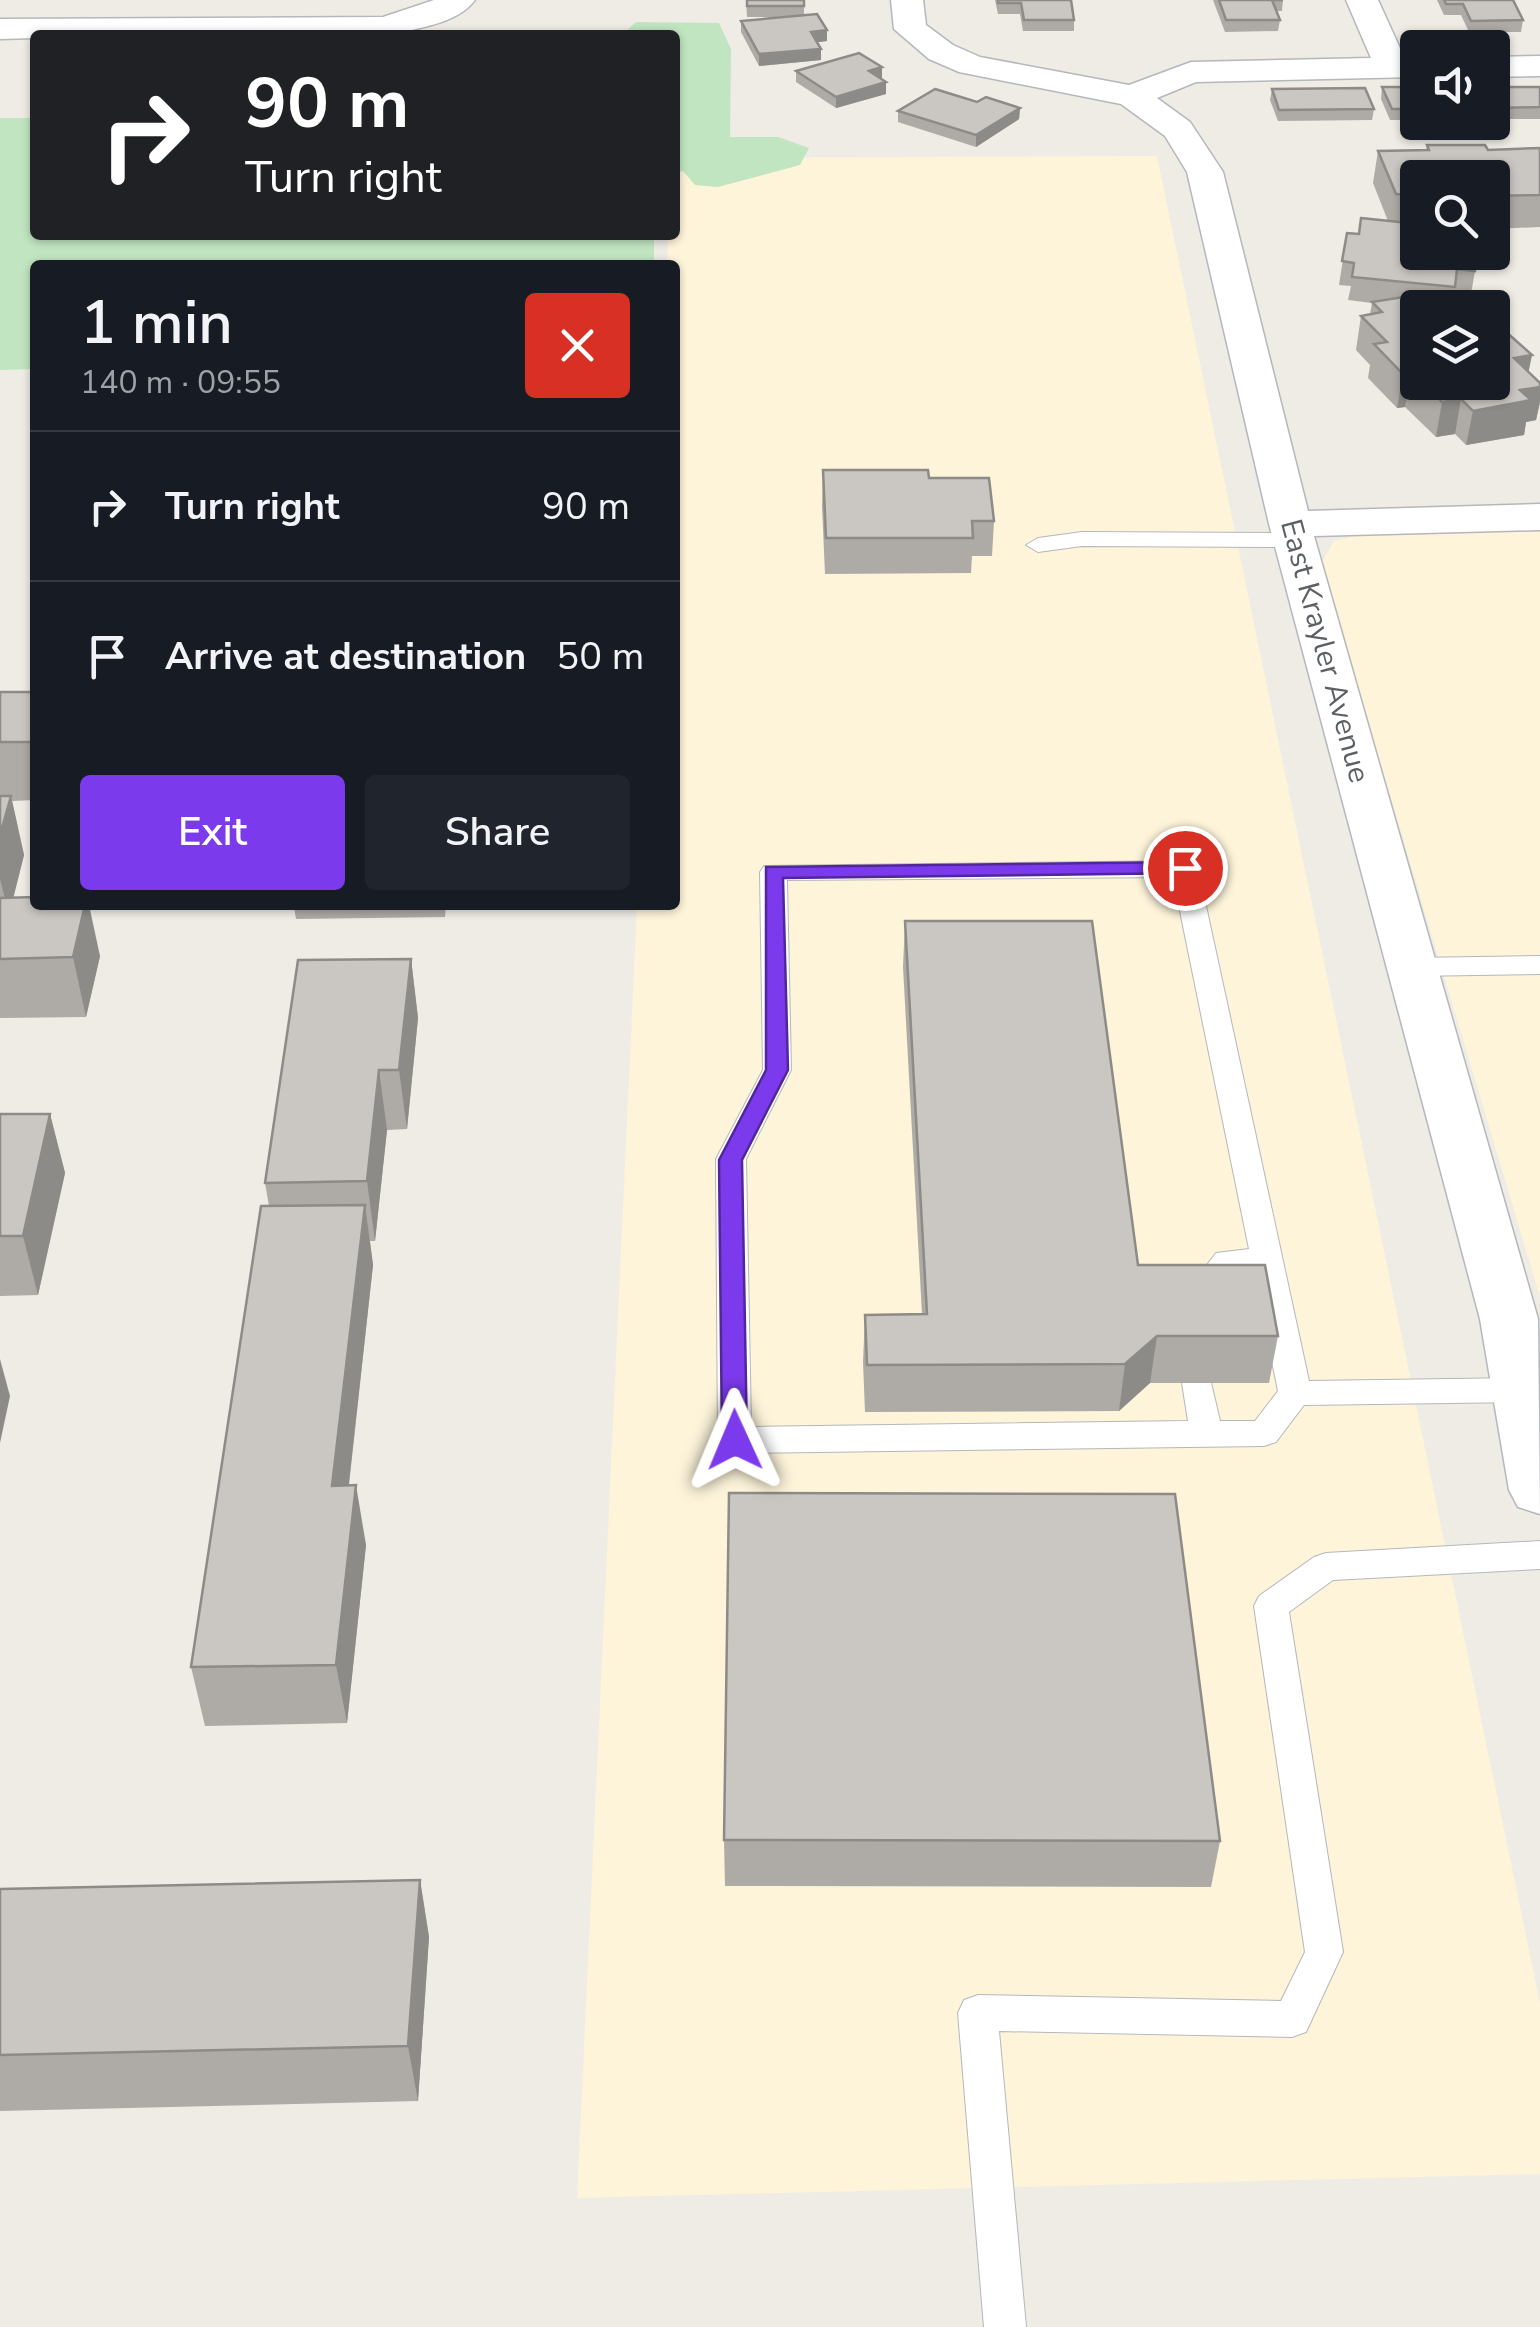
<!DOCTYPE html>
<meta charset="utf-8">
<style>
body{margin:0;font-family:"Nunito Sans",sans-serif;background:#20242c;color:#f1f3f6;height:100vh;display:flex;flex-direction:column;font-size:38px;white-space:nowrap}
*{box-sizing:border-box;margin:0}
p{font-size:32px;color:#9ea1a6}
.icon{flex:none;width:55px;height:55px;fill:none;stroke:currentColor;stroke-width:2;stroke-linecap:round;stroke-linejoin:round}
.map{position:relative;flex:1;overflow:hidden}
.drawer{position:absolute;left:30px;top:260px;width:650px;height:650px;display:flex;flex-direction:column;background:#171b24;border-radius:10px;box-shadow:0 2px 8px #0004}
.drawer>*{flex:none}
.hud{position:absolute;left:30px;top:30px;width:650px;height:210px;border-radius:10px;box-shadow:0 2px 8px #0004;background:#202124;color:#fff;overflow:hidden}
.buttons{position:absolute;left:1400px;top:30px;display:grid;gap:20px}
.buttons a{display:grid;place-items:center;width:110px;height:110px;border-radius:10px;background:#171b24;box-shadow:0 2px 8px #0004;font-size:50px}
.pin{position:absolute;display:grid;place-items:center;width:85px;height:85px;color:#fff;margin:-42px;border:5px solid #fff;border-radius:50%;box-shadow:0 2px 10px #0007}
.me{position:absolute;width:110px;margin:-55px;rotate:359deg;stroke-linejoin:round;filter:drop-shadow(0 0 8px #0008)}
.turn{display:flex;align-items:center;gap:35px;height:210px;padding:0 50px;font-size:45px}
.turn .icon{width:130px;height:130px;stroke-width:2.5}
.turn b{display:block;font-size:70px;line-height:85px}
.round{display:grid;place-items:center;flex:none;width:105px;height:105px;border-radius:10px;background:#20242c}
.overview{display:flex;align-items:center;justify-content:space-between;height:170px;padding:0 50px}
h1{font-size:60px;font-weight:600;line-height:75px}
.action{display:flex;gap:20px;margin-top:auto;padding:20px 50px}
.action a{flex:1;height:115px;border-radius:10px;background:#7c3aed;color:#fff;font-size:40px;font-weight:600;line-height:115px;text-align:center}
.action a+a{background:#20242c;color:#f1f3f6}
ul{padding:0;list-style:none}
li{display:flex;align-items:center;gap:30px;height:150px;padding:0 50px;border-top:2px solid #363941}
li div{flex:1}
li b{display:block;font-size:38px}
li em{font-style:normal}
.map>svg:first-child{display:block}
.commercial{fill:#fdf4da}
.green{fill:#c1e5c1}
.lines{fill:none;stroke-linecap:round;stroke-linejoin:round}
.service-casing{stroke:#b4b7bb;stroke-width:2}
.minor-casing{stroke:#b4b7bb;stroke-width:3}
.service{fill:#fff;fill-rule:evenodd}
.minor{fill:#fff;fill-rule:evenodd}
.wall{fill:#aeaaa6}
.shaded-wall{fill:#8d8b87}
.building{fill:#cac6c1;stroke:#8d8b87;stroke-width:2.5}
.route{fill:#7c3aed;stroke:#51269a;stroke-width:2.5}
.labels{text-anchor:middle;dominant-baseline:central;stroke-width:8;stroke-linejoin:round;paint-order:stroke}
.street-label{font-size:30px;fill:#5c6064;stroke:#fff}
</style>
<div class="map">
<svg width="1540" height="2327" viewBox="0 0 1540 2327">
<rect width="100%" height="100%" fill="#eeece4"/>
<g class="commercial">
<polygon points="1157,156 1540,2003 1540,2174 577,2198 637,905 675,905 675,265 667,265 668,235 675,235 675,158"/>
<polygon points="1540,528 1540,1297 1321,564 1334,541 1375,530"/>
</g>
<g class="green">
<polygon points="636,22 719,23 731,49 730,137 778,137 809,148 800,165 718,187 695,185 683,171 675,173 675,35 622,35"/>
<polygon points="0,118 35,118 35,235 654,235 654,265 35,265 35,369 0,370"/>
</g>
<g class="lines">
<g class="service-casing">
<g id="service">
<polygon points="1082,532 1294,533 1306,540 1294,547 1082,546 1038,552 1026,545 1038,538"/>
<path d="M1185 861 1198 869 1309 1381 1522 1378 1533 1381 1538 1390 1533 1399 1522 1402 1304 1405 1276 1442 1264 1446 735 1453 723 1449 718 1440 716 1159 763 1070 760 872 764 866ZM1173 877 1249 1249 1216 1253 1185 1294 1190 1302C1214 1309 1222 1289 1236 1272H1254L1278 1391 1255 1421H1220L1209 1374 1198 1371 1187 1374 1182 1383 1188 1421 751 1427 746 1159 791 1070 787 880Z"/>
<polygon points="1540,956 1540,974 1412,976 1402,973 1398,967 1402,961 1412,958"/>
<polygon points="1540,1541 1540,1569 1333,1580 1289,1612 1343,1952 1306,2032 1292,2037 999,2031 1026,2327 984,2327 958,2013 964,2000 978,1995 1281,2001 1305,1952 1254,1606 1259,1596 1314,1557 1326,1553"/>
</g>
</g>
<g class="minor-casing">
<g id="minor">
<path d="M434 0H475C458 24 416 28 390 35H35V38L0 39V19L383 17Z"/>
<polygon points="891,0 923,0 926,25 953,45 980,57 1129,85 1191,62 1371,58 1346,0 1378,0 1404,57 1418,57 1418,77 1196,82 1157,98 1190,122 1223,172 1308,511 1540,504 1540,530 1314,536 1538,1319 1540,1514 1518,1507 1509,1490 1480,1319 1269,524 1187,172 1165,136 1121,104 959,72 929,59 894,29"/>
<polygon points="1540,56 1540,76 1492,77 1492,57"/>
</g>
</g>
<use href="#service" class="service"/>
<use href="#minor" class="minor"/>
</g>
<g class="wall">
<polygon points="746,0 804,0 804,15 827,41 817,42 821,60 759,66 741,32 741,21 783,17 747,17"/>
<polygon points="995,0 1071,0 1074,20 1074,31 1023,31 1020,14 998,14"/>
<polygon points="1213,0 1283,0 1282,11 1276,11 1280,20 1278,31 1225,32"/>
<polygon points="1437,0 1513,0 1523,20 1521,32 1469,32 1461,15 1444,15"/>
<polygon points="882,67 882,79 886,82 886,94 836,108 796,82 796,71"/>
<polygon points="1382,87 1418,87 1418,120 1390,120 1381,99"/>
<polygon points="1492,87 1540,87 1540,119 1496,119 1492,111"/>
<polygon points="1272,89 1374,109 1372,120 1278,121 1270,100"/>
<polygon points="977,102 1020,108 1019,119 976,147 898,122 898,111"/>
<polygon points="1427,145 1488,150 1540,148 1540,227 1492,229 1492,178 1418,178 1418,252 1475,271 1471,294 1454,293 1452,303 1418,308 1418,382 1492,382 1532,355 1528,372 1540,383 1540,402 1536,420 1526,422 1524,435 1466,445 1455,434 1436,437 1405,407 1397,408 1368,378 1370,365 1356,350 1361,316 1370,314 1372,303 1348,300 1351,286 1339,285 1347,233 1359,234 1388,221 1373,183 1378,151 1426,150"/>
<polygon points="823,470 929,478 994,521 992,556 972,556 971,573 825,574 822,506"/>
<polygon points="0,692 35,692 35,800 12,801 24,855 13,898 100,956 86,1017 0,1018"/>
<polygon points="140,905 446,905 445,917 296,919 294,907 141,909"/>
<polygon points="905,921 1138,1265 1278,1336 1269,1383 1150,1383 1119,1411 865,1412 863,1362 865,1315 922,1314 903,967"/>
<polygon points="411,959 418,1018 407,1129 387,1130 375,1241 370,1241 373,1265 349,1485 366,1545 347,1723 205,1726 191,1667 269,1206 265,1183"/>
<polygon points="0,1114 50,1114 65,1173 38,1295 0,1296"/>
<polygon points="724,1840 1220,1841 1211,1887 725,1886"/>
<polygon points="420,1880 429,1937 418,2101 0,2111 0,1889"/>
</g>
<g class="shaded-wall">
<polygon points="827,30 827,41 811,43 811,32"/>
<polygon points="821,49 821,60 759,66 759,54"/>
<polygon points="882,67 882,79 869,71"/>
<polygon points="886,82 886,94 836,108 836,97"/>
<polygon points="1020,108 1019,119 976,147 976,135"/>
<polygon points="1532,355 1525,389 1540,387 1540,402 1536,420 1526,422 1524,435 1466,445 1473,411 1514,358"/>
<polygon points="1411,372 1405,407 1397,408 1403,374"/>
<polygon points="1461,399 1455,434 1436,437 1442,402"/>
<polygon points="11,796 24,855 9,915 0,879 0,835"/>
<polygon points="85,905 89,905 100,956 86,1017 73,957"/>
<polygon points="411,959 418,1018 407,1129 399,1070"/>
<polygon points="379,1070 387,1130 375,1241 367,1181"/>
<polygon points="50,1114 65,1173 38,1295 23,1236"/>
<polygon points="365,1205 373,1265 342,1545 332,1486"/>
<polygon points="1157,1336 1150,1383 1119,1411 1125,1364"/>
<polygon points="0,1359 10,1396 0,1443"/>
<polygon points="356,1485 366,1545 347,1723 336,1665"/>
<polygon points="420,1880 429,1937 418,2101 408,2046"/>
</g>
<g class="building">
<rect x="747" y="0" width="57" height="6"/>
<polygon points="998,0 1071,0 1074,20 1024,20 1021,3 998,3"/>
<polygon points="1219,0 1283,0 1272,0 1280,20 1226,20"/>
<polygon points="1444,0 1513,0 1523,20 1471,21 1463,4 1446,4"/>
<polygon points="817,14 827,30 811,32 821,49 759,54 741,21"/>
<polygon points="859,53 882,67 869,71 886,82 836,97 796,71"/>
<polygon points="1382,87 1418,87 1418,109 1392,109"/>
<polygon points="1492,87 1540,87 1540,107 1498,108 1492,96"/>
<polygon points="1365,88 1374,109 1279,110 1272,89"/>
<polygon points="935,89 977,102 986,97 1020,108 976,135 898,111"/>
<polygon points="1427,145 1485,145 1488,150 1540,148 1540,195 1492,196 1492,178 1418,178 1418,195 1396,194 1378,151 1429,150"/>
<polygon points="1361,218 1418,224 1418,252 1477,252 1475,271 1457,269 1455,287 1352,277 1354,263 1342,261 1347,233 1359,234"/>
<polygon points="1428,293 1440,305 1457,302 1463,308 1418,308 1418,379 1411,372 1403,374 1374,344 1387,342 1361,316 1382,312 1372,302"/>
<polygon points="1505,331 1532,355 1514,358 1540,383 1540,387 1520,390 1531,400 1473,411 1461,399 1442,402 1421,382 1492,382 1492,333"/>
<polygon points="823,470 928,470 929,478 989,478 994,521 972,521 973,538 826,538"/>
<rect x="0" y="692" width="35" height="50"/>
<polygon points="0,796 11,796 0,835"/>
<polygon points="35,897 35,905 85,905 73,957 0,959 0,898"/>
<polygon points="905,921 1092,921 1138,1265 1265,1265 1278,1336 1157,1336 1125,1364 867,1365 865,1315 927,1314"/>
<polygon points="411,959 399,1070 379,1070 367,1181 265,1183 298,960"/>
<polygon points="0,1114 50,1114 23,1236 0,1236"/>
<polygon points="365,1205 332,1486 356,1485 336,1665 191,1667 261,1206"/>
<polygon points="729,1493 1175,1494 1220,1841 724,1840"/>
<polygon points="420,1880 408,2046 0,2055 0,1889"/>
</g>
<polygon class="route" points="1185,862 1192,864 1192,873 783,878 788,1070 742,1160 747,1440 744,1447 726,1447 722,1440 719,1160 766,1070 766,867"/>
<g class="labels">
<g class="street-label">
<text transform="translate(1325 651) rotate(75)">East Krayler Avenue</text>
</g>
</g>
</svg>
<div class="buttons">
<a><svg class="icon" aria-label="sound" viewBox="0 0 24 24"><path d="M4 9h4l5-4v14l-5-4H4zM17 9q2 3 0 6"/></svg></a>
<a><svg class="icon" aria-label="search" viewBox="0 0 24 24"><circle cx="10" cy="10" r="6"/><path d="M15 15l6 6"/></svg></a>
<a><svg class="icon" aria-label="layers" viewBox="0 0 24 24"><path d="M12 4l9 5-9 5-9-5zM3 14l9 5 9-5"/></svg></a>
</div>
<div class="pin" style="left:1185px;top:868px;background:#d93025"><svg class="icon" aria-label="arrive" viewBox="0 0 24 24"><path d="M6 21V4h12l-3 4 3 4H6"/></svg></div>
<svg class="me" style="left:735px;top:1440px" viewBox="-20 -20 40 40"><path d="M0-17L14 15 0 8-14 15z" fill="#7c3aed" stroke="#fff" stroke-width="4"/></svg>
<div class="hud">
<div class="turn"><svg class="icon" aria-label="right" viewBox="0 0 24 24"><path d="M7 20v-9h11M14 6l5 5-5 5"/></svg><div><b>90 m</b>Turn right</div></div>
</div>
<section class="drawer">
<div class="overview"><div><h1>1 min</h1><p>140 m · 09:55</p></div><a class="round" style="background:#d93025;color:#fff"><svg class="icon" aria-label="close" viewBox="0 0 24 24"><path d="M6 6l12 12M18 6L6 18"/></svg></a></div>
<ul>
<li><svg class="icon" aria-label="right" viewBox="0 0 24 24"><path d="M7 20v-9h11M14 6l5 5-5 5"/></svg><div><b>Turn right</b></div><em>90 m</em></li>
<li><svg class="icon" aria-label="arrive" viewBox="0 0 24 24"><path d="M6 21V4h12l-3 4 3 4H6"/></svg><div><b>Arrive at destination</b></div><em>50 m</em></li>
</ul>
<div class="action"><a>Exit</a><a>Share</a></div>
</section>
</div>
